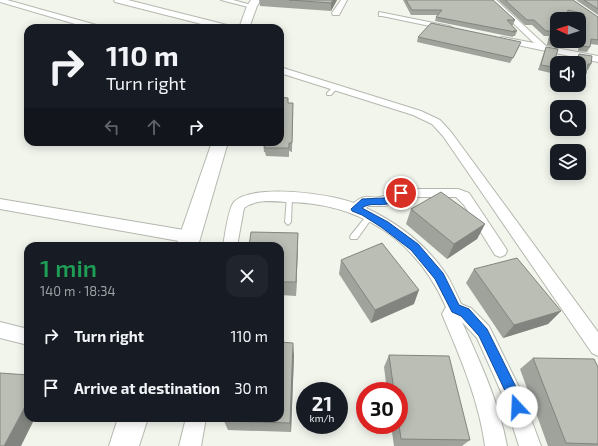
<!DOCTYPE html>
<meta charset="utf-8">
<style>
body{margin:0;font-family:"Exo 2",sans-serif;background:#20242c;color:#f1f3f6;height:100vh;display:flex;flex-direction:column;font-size:15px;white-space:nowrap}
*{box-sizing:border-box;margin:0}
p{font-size:13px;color:#9ea1a6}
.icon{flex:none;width:22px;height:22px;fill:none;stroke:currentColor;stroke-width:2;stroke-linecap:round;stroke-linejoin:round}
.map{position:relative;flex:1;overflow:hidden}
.sheet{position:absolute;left:24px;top:242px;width:260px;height:180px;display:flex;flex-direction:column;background:#171b24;border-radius:12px;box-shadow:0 2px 10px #0003}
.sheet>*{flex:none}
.guide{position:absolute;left:24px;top:24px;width:260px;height:122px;border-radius:12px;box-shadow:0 2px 10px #0003;background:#171b24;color:#f1f3f6;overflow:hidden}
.needle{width:26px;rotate:273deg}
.controls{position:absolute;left:550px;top:12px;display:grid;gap:8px}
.controls a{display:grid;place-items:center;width:36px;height:36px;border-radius:8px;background:#171b24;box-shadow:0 2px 10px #0003;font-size:20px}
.speed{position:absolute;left:296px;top:382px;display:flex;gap:8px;font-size:20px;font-weight:700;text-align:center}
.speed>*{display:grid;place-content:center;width:52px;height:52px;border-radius:50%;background:#171b24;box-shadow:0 2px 10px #0003;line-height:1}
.speed small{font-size:10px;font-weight:400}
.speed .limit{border:6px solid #d22;background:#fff;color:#111}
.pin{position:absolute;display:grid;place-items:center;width:34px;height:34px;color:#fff;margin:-17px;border:2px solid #fff;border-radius:50%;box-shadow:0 1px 4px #0007}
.me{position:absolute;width:44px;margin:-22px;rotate:340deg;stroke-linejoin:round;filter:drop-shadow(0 0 3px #0008)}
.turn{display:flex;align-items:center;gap:14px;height:84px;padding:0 16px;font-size:18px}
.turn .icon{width:52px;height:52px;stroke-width:2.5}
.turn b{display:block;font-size:28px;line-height:34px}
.lanes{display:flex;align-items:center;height:38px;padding:0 16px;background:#0003;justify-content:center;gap:20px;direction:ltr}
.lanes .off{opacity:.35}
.round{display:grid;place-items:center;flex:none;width:42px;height:42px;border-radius:12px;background:#20242c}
.overview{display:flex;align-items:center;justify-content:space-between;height:68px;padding:0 16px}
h1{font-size:24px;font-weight:600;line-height:30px;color:#1e9e55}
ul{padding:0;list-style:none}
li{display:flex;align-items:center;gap:12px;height:52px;padding:0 16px}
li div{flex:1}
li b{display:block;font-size:15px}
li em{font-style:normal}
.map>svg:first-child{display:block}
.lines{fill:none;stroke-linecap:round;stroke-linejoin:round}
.service-casing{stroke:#b4b8af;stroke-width:2}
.minor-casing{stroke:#b4b8af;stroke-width:2}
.tertiary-casing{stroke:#b4b8af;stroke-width:2}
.secondary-casing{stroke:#b4b8af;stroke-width:2}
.service{fill:#fff;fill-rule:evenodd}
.minor{fill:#fff;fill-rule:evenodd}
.tertiary{fill:#fff;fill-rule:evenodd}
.secondary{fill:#fff;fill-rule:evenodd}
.wall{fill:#a0a39c}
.shaded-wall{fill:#82857f}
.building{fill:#babeb5;stroke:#82857f}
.route{fill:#1a73e8;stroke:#114b97}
</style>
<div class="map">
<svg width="598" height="446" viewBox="0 0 598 446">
<rect width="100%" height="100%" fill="#f1f5ec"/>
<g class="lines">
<g class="service-casing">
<g id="service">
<polygon points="334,86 338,87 331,95 327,95 327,93"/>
<polygon points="287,196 291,196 292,198 291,222 288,225 285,222"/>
<polygon points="370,213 373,216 372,218 357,239 351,239 350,237 351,235 368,214"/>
</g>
</g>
<g class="minor-casing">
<g id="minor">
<polygon points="0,0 7,0 100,26 101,28 89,28 0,2"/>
<polygon points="221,0 233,0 255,6 252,8"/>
<polygon points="341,0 347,0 339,15 333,15 332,13"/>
<polygon points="489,0 496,0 546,46 598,56 598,62 499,41 498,39 502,37 534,43"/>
<polygon points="379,12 449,26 453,28 449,30 382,16 379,16"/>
<polygon points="280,67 421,111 440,120 451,132 598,332 598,356 592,353 443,136 432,124 413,115 280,73"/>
<path d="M401 189H458L469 193 505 247 507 251 505 255 500 257 495 255 464 205 456 197H401L386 206H368L366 208C396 222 424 243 444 271 451 281 456 293 461 304L471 308 489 326 519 387 541 446H519L503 396 477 338 462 322C480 362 499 402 507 446H485C479 400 460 357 442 314L446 307C416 239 359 202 285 202 272 201 256 199 244 208L237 246H223C225 236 228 209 234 202 253 183 331 194 354 203 368 191 371 201 384 196 390 194 392 190 401 189Z"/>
<polygon points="0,199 190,231 195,233 197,237 195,241 190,243 0,209"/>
<polygon points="0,322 28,329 28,345 0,338"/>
<polygon points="186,418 206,418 201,446 179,446"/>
</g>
</g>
<g class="tertiary-casing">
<polygon id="tertiary" points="114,0 128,0 231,26 233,28 217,28 115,2"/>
</g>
<g class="secondary-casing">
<g id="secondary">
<polygon points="251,0 261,0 257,6 249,28 239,28 247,6"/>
<polygon points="212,142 228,142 198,246 176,246"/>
<polygon points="118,418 148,418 139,446 109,446"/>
</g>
</g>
<use href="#service" class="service"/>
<use href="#minor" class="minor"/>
<use href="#tertiary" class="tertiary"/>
<use href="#secondary" class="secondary"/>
</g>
<g class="wall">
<polygon points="259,0 337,0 331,11 260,6"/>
<polygon points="403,0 493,0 515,20 513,25 511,25 517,31 515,36 513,36 513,37 435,21 436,17 438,15 411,15"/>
<polygon points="498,0 573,0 598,17 598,45 590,44 590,47 587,52 578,51 579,44 576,44 577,41 579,41 579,31 582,18 567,15 560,42 557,47 547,45 549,36 544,36 532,25 525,25"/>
<polygon points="576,0 598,0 598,15"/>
<polygon points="418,37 519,47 510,63 417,42"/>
<polygon points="546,47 553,67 551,73 538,70 544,52"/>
<polygon points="579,54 591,64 588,70 587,69 586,74 583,80 579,79 579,63 575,63 576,59"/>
<polygon points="288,103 293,103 292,152 289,151 289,157 266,156 265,152 264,152 263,142"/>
<polygon points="411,209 485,224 477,239 447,259 406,224"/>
<polygon points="298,233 296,296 280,295 280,246"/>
<polygon points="341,260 414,304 371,323 339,274"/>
<polygon points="474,269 561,311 548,324 503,338 466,283"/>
<polygon points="294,355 291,432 228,430 224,421"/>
<polygon points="389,355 470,440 462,446 394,446 391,425 399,425 399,391 387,391 384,367"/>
<polygon points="533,358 598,367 598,446 548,446 520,369"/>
</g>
<g class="shaded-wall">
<polygon points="333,0 337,0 331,11 331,3"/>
<polygon points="485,224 477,239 447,259 454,244"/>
<polygon points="298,233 298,247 296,296 296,282"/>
<polygon points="419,290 414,304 371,323 375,310"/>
<polygon points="561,311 548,324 503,338 514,325"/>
<polygon points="293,343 294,355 291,432 290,423"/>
<polygon points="28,401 28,418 35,418 21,446 4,446"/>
</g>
<g class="building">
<polygon points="289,0 333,0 331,3"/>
<polygon points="406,0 493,0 515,20 507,20 517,31 513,31 515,32 436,17 442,10 412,10"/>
<polygon points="505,0 573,0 598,17 598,40 591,39 590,47 581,46 582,39 579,39 579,38 584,14 568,10 566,19 557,19 557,41 560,41 560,42 549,40 551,31 546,31 534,20 527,20"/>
<polygon points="584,0 598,0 598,9"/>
<polygon points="431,23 521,42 513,58 418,37"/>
<polygon points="546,47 558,49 553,67 541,65"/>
<polygon points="579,54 592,56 591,64 588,64 586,74 579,73 579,63 577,63"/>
<polygon points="280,97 288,98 288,103 293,103 292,143 289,143 289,148 265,148 265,143 263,143 263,142 280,142"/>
<polygon points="441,192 485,224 454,244 411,209"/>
<polygon points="251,232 298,233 296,282 280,282 280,246 249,246"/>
<polygon points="382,243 419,290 375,310 341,260"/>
<polygon points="517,258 561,311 514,325 474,269"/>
<polygon points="280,342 293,343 290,423 224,421 224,418 280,418"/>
<polygon points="389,355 449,356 470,440 401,439 399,425 399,391 394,391"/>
<polygon points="533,358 594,359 598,367 598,444 566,443"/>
<polygon points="0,373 28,375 28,401 4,446 0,446"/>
</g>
<path class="route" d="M401 190 405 193 404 195C397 197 393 202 387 204 378 206 370 202 362 208L388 222 418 244 443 273 459 305 469 309 487 329 517 389 523 407 522 412 517 414 512 412 507 395 479 336 461 316 452 312 435 279 411 250 381 227 362 215 352 211 351 209 362 199 384 198 393 192Z"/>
</svg>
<div class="controls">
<a><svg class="needle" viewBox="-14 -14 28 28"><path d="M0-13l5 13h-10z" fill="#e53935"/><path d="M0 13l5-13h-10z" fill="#9ea1a6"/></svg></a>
<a><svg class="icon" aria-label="sound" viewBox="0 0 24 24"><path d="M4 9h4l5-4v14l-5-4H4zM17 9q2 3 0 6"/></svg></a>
<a><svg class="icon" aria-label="search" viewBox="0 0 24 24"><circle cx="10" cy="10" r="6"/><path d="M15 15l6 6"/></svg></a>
<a><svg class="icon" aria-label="layers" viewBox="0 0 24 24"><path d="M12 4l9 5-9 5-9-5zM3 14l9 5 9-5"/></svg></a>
</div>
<div class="speed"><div>21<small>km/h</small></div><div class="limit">30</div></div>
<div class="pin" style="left:401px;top:193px;background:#d93025"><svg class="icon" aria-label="arrive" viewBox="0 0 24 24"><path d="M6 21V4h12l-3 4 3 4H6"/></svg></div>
<svg class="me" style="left:517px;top:407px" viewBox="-20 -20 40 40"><circle r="19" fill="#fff"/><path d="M0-13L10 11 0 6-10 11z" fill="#1a73e8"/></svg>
<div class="guide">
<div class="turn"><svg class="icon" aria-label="right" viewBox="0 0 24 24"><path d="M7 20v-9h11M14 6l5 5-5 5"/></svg><div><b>110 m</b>Turn right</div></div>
<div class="lanes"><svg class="icon off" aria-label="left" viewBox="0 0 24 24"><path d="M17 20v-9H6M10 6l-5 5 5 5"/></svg><svg class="icon off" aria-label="ahead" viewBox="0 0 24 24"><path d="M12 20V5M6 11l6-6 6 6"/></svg><svg class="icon" aria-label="right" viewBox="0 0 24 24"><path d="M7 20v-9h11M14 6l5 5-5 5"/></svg></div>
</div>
<section class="sheet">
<div class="overview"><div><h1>1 min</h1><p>140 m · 18:34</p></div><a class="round"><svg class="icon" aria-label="close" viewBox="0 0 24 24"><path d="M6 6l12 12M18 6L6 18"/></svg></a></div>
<ul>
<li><svg class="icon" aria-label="right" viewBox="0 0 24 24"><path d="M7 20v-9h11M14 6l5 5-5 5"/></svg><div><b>Turn right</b></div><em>110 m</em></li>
<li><svg class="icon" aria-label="arrive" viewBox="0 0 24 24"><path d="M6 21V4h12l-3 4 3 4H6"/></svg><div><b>Arrive at destination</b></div><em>30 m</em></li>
</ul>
</section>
</div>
